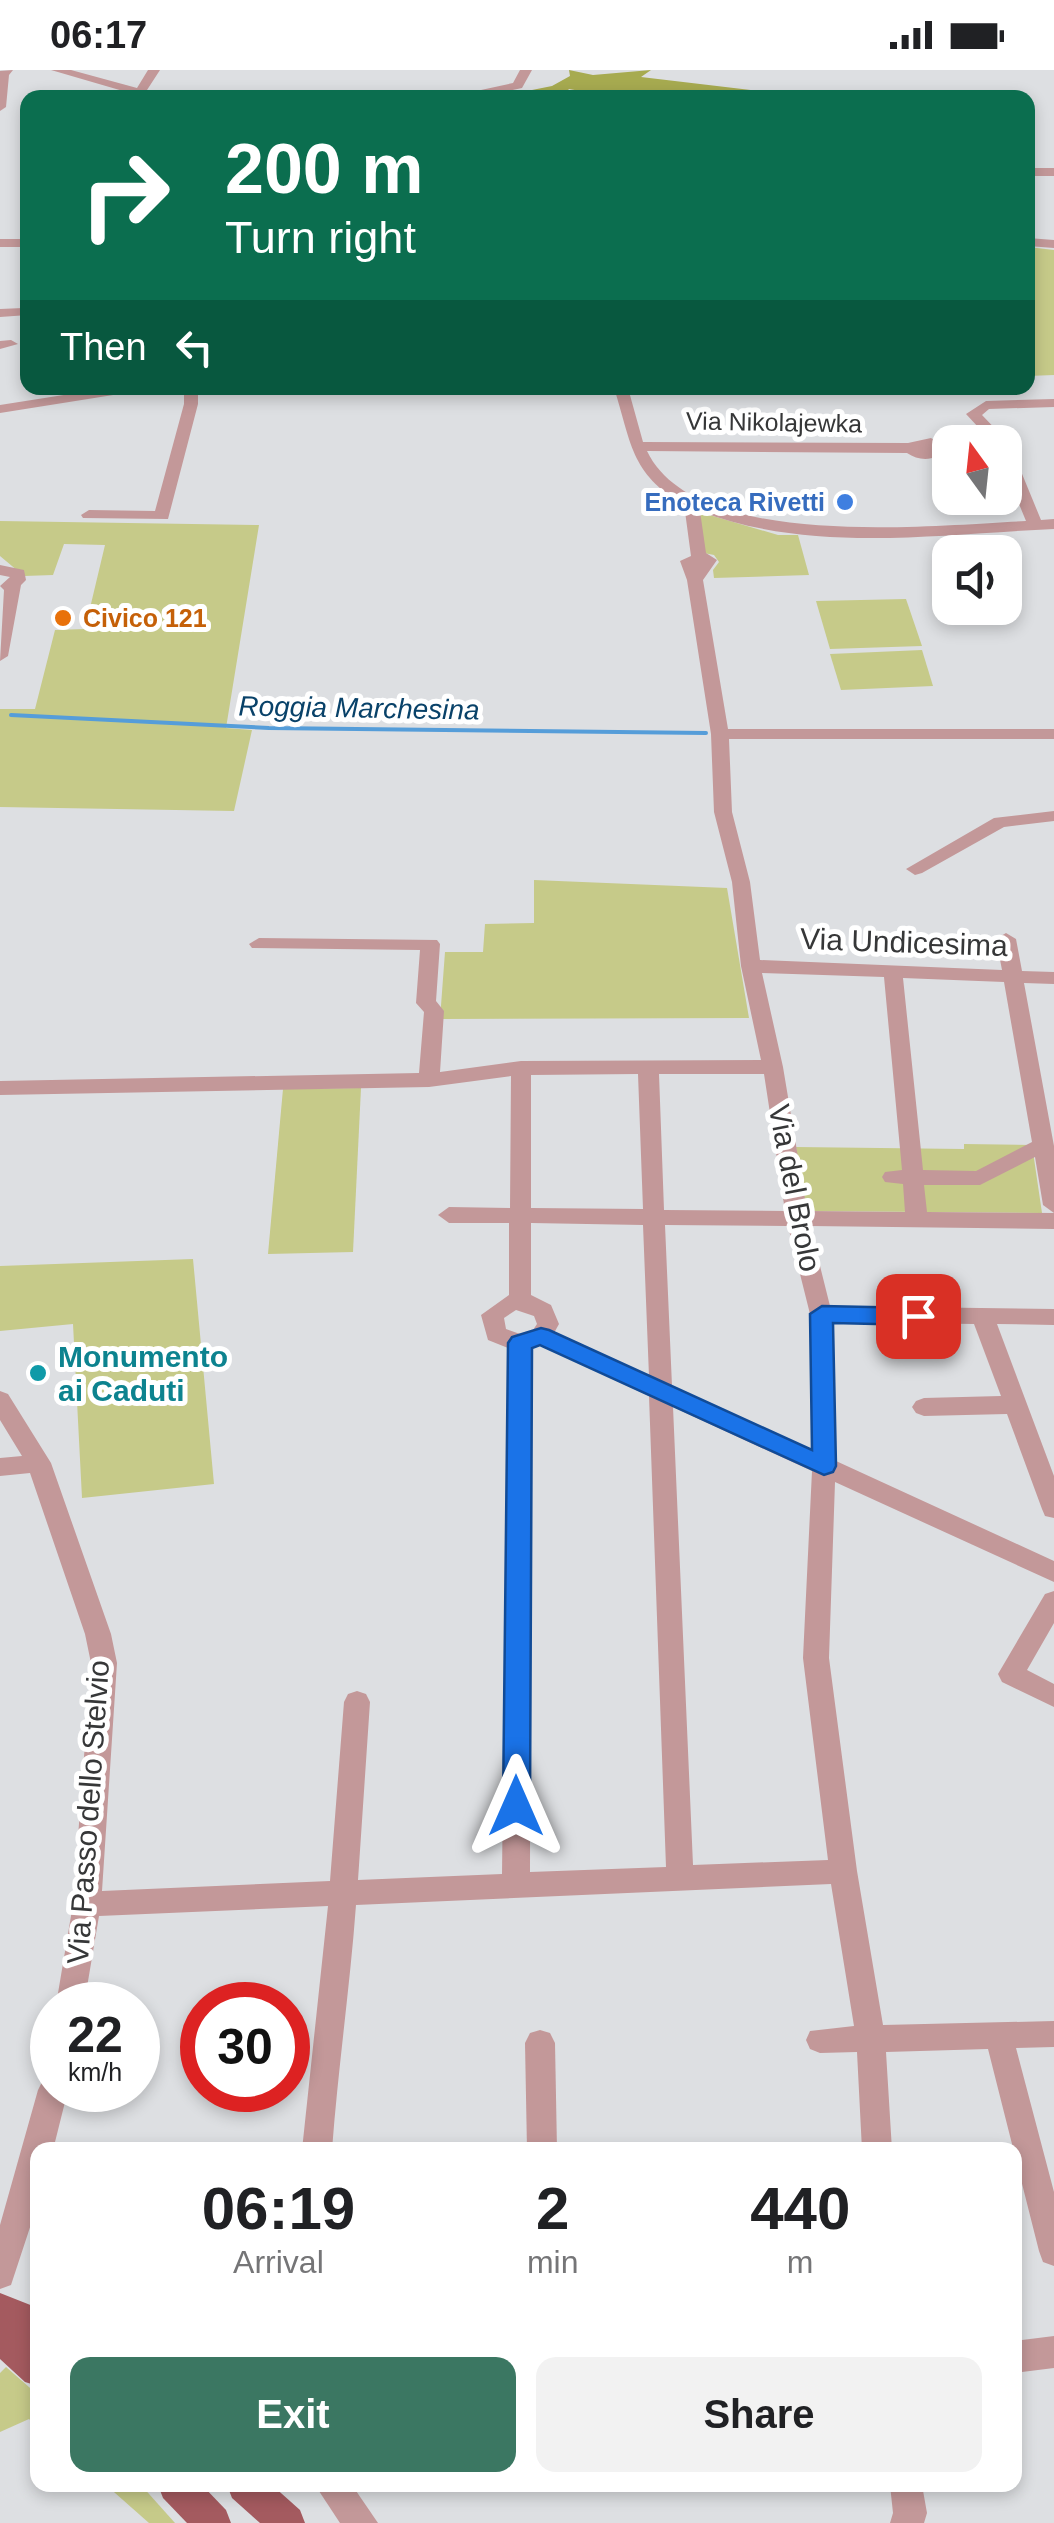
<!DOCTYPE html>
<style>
body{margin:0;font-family:Helvetica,sans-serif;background:#f2f2f2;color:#202124;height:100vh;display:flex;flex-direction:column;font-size:38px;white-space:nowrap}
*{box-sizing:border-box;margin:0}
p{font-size:32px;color:#757577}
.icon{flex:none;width:55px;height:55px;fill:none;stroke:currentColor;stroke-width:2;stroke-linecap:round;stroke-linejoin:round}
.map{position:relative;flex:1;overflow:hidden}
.panel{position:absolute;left:30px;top:2072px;width:992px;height:350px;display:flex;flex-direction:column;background:#fff;border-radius:20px;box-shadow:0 5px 15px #0003}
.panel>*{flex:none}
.top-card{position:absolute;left:20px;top:20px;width:1015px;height:305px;border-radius:20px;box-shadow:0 5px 15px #0003;background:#0b6e4f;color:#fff;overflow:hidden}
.needle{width:65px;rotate:345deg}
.buttons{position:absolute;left:932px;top:355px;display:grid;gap:20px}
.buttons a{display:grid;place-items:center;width:90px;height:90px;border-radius:20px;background:#fff;box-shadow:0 5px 15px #0003;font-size:50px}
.speed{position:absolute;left:30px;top:1912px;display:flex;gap:20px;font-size:50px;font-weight:700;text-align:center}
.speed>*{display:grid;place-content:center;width:130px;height:130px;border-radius:50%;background:#fff;box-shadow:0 5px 15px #0003;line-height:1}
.speed small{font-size:25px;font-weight:400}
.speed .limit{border:15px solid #d22;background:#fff;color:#111}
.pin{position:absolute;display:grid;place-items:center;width:85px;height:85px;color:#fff;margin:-42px;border-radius:20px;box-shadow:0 5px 15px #0006}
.me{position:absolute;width:110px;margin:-55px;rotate:0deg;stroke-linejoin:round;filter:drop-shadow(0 0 8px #0008)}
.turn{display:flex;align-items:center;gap:35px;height:210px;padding:0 40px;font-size:45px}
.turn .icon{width:130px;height:130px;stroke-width:2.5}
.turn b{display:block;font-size:70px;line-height:85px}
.then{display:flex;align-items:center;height:95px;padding:0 40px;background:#0003;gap:20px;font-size:38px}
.eta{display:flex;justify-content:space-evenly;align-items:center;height:170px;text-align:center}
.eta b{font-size:60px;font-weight:600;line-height:70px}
.button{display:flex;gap:20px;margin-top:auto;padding:20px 40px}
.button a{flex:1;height:115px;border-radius:20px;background:#3b7762;color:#fff;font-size:40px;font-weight:600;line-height:115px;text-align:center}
.button a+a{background:#f2f2f2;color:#202124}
.status{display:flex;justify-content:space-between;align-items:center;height:70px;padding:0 50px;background:#fff;direction:ltr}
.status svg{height:28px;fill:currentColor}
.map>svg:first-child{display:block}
.green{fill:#c6ca89}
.forest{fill:#a7ab50}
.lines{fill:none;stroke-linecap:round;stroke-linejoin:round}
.stream{stroke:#559dd9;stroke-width:4}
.minor{fill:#c39899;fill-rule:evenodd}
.major{fill:#a45a5f;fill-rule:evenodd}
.route{fill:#1a73e8;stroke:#114b97;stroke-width:2.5}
.shop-dot{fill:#3f7fe0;stroke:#fff;stroke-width:4}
.food-dot{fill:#e8710a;stroke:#fff;stroke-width:4}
.culture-dot{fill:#0f9aa8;stroke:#fff;stroke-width:4}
.labels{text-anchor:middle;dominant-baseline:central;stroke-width:10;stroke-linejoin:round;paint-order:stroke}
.far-street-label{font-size:25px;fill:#363738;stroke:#fff}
.far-shop-label{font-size:25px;font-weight:bold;fill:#366cbe;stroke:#fff;text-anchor:end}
.far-food-label{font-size:25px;font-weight:bold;fill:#c56008;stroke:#fff;text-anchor:start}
.far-water-label{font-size:28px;font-style:italic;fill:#094269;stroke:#fff}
.street-label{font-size:30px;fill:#363738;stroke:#fff}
.culture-label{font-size:30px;font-weight:bold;fill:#0d838f;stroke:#fff;text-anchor:start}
</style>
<div class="status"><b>06:17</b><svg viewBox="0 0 49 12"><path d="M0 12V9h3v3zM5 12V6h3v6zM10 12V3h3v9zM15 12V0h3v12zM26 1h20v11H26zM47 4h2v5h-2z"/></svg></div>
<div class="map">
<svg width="1054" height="2453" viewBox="0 0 1054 2453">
<rect width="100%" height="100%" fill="#dddfe2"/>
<g class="green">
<polygon points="1028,177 1054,180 1054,305 1028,306"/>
<polygon points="696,441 778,465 798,465 809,505 714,508 713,500 719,492 714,485 704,483"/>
<polygon points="0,451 259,455 226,658 252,660 234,741 0,737 0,639 35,639 55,560 85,559 105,475 64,474 53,505 24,506 0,486"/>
<polygon points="906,529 922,576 830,579 816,531"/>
<polygon points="922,580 933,616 841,620 830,584"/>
<polygon points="534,810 727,818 749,948 440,949 445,882 483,882 485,854 534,853"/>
<polygon points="361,1018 353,1182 268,1184 283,1019"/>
<polygon points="964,1074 1032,1075 1042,1143 806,1141 796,1077 964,1079"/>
<polygon points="193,1189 214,1414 82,1428 73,1254 0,1261 0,1196"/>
<polygon points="6,2297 37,2324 37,2356 29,2349 0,2362 0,2303"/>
<polygon points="106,2415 141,2415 175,2453 149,2453"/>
</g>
<polygon class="forest" points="569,0 593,5 651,0 641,7 759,21 693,28 690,22 649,28 632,21 608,26 569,19 562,27 545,27 532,20 552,16 570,6"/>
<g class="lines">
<polyline class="stream" points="11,645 269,658 706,663"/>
<g class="minor">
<polygon points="13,0 9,5 6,37 0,41 0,1"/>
<polygon points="51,0 71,0 137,18 148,0 160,0 147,20 169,28 147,28"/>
<polygon points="520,0 532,0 522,18 476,28 481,20 513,13"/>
<rect x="1028" y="98" width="26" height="8"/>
<polygon points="1028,168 1054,170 1054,178 1028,176"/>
<rect x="0" y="169" width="28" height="8"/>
<polygon points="23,238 28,239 28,245 0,247 0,239"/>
<polygon points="0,271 11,270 18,274 0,279"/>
<polygon points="108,318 139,318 132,322 0,343 0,335"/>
<polygon points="184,318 198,318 198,334 168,449 83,448 81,445 89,440 155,441 184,334"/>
<path d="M614 318H628L643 372 908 373 931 368 947 379C936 391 920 392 907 383L647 381C695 482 932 455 1026 451L1005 400V377L1013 382 1041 450 1054 449V459C939 464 810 484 700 441L706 483 717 490 703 510 728 659H1054V669H729L732 742 750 812 760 890 1002 900 996 869 1006 863 1016 869 1022 901 1054 902V914L1024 913 1054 1076V1143L1043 1135 1035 1087 980 1115H924L927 1142 1054 1143V1159L810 1156 830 1236 1054 1239V1255L997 1254 1054 1406V1448L1045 1446 1042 1439 1007 1344 924 1346 916 1343 912 1337 916 1331 924 1328 1001 1326 974 1254 833 1252 836 1391 1054 1491V1512L835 1412 829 1588 857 1801 883 1955 1054 1951V1977L1016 1978 1054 2122V2196L1043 2192 1039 2181 988 1979 886 1982 892 2080H862L857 1982 820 1983 810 1979 806 1970 810 1961 854 1956 831 1814 356 1835C350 1917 338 1998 332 2080H302L328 1836 99 1846 84 1935H56L73 1834 91 1593 85 1564 30 1403 0 1406V1388L22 1386 0 1350V1321L8 1324 51 1393 111 1564 117 1593 102 1821 330 1811 344 1632 348 1624 357 1621 366 1624 370 1632 358 1810 502 1804 508 1278 488 1270 481 1245 509 1225V1153H449L438 1145 449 1137 510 1138 511 1006 429 1017 0 1025V1011L419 1003 424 942 416 933 420 880 252 878 249 874 259 868 437 870 440 874 436 931 444 941 440 1002 521 991 761 990 741 896 732 812 714 742 711 664 687 510 680 491 691 486 684 434C630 405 631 370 614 318ZM762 903 884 907 902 1100 885 1102 882 1107 885 1112 903 1114 905 1142 807 1141 783 997ZM903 908 1004 912 1032 1072 976 1101 923 1100ZM638 1004 643 1139 531 1138V1005ZM659 1004H764L785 1141 664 1140ZM531 1153 643 1155 649 1306 554 1263 559 1254 551 1235 531 1225ZM665 1155 788 1156 810 1244 812 1380 672 1316ZM516 1240 534 1246 537 1254 533 1260 520 1264 506 1259 504 1248ZM540 1275 649 1326 666 1797 530 1802 531 1278ZM673 1337 812 1401 803 1588 828 1790 693 1795Z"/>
<polygon points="1054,329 1054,337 989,339 982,345 1005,369 1005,375 992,372 966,344 986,331"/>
<polygon points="0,495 24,500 26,510 21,515 8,586 0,591 4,520 0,516 10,507 0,505"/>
<polygon points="1054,741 1054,751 1004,757 922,803 915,805 906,799 994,748"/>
<polygon points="1054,1521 1054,1553 1027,1600 1054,1614 1054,1637 1002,1612 998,1604 1045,1524"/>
<polygon points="540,1960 550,1963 555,1973 557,2080 527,2080 525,1973 530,1963"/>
<polygon points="52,2006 52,2020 68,2020 53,2080 38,2080 38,2133 11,2215 0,2219 0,2155 38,2020 43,2010"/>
<polygon points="1054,2266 1054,2298 1015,2303 1015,2271"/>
<polygon points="315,2415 352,2415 378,2453 340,2453"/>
<polygon points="890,2415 922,2415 927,2443 924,2453 890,2453 893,2443"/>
</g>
<g class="major">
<polygon points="0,2223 38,2238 38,2273 34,2272 38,2275 38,2316 25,2312 0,2289"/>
<polygon points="158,2415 202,2415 226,2440 231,2453 187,2453 163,2428"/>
<polygon points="227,2415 272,2415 300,2440 305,2453 260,2453 232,2428"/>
</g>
</g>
<polygon class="route" points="822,1236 918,1238 930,1246 918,1255 833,1253 836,1396 833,1402 824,1405 540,1275 532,1278 530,1736 526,1745 516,1748 507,1745 503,1736 508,1273 512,1267 541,1258 549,1260 812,1380 810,1244"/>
<circle class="shop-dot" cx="845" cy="432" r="10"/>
<circle class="food-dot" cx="63" cy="548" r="10"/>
<circle class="culture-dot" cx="38" cy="1303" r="10"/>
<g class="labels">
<g class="far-street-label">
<text transform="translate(774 352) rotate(1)">Via Nikolajewka</text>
</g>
<g class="far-shop-label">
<text x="825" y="432">Enoteca Rivetti</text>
</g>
<g class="far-food-label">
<text x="83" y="548">Civico 121</text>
</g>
<g class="far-water-label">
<text transform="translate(359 638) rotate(1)">Roggia Marchesina</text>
</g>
<g class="street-label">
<text transform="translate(904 872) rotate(2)">Via Undicesima</text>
<text transform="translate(795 1118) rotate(79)">Via del Brolo</text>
<text transform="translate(88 1742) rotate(-86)">Via Passo dello Stelvio</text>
</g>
<g class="culture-label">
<text x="58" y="1286">Monumento<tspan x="58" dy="34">ai Caduti</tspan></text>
</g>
</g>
</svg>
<div class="buttons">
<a><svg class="needle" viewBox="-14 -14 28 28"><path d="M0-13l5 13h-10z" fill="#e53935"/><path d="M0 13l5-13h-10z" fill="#757577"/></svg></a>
<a><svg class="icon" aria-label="sound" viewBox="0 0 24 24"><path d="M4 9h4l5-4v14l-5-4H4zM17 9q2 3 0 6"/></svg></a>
</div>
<div class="speed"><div>22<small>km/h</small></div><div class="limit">30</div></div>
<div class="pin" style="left:918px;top:1246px;background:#d93025"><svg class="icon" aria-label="arrive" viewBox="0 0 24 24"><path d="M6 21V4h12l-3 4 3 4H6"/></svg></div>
<svg class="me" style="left:516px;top:1736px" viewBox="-20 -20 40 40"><path d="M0-17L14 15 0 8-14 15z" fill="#1a73e8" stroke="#fff" stroke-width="4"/></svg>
<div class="top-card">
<div class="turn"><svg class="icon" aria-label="right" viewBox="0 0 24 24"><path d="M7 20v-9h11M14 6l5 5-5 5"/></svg><div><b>200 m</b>Turn right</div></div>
<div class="then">Then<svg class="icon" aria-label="left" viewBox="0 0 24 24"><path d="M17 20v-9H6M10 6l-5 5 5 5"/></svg></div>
</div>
<section class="panel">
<div class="eta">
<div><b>06:19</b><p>Arrival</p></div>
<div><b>2</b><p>min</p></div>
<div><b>440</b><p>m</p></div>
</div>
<div class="button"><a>Exit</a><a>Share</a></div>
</section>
</div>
